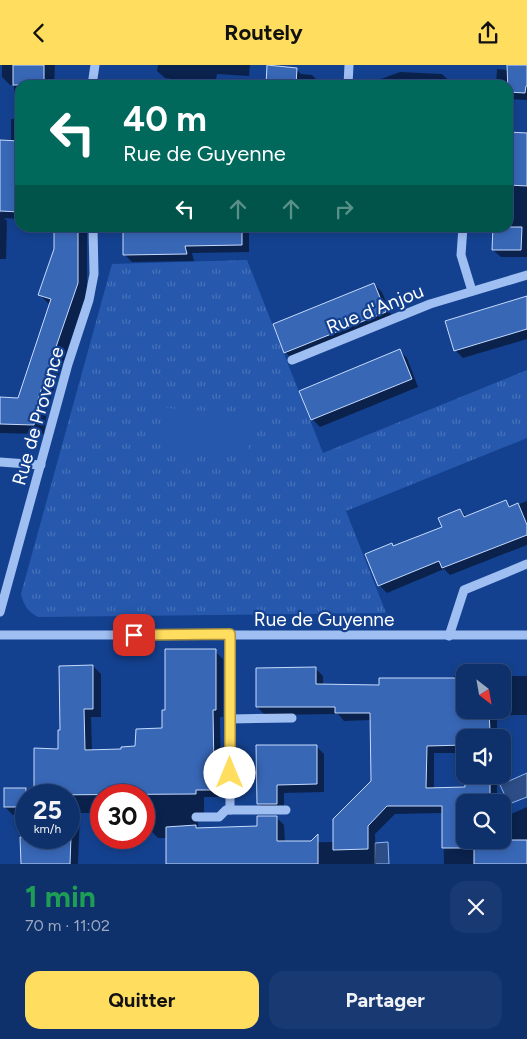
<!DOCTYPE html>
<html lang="fr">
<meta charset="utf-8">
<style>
body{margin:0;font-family:Figtree,sans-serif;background:#183971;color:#f1f3f6;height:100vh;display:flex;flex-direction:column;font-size:19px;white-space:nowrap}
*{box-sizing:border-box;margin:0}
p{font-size:16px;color:#9ba9c1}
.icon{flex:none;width:28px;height:28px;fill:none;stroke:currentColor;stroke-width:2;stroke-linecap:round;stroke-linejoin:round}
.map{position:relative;height:799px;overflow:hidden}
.drawer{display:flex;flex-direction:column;background:#0f316b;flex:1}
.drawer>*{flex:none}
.hud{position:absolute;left:15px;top:15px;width:498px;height:152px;border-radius:15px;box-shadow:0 2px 8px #0003,0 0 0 1px #2f4c7e;background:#00695c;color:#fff;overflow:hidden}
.needle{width:32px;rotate:149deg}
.fabs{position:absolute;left:456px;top:599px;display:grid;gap:10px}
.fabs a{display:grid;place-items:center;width:55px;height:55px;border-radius:10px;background:#0f316b;box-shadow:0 2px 8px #0003,0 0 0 1px #2f4c7e;font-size:25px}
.speed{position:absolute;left:15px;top:719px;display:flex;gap:10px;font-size:25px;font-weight:700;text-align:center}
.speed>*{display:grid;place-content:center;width:65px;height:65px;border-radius:50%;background:#0f316b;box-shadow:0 2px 8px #0003,0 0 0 1px #2f4c7e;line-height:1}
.speed small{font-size:12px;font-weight:400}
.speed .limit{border:8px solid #d22;background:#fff;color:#111}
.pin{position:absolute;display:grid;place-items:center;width:42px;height:42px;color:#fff;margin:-21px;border-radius:10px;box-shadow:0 2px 8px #0006}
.me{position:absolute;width:55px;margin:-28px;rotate:0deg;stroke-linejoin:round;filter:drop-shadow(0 0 4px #0008)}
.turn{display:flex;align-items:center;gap:18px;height:105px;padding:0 25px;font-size:22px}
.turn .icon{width:65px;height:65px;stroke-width:2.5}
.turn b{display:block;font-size:35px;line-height:42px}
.lanes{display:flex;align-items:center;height:48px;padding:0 25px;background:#0003;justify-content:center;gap:25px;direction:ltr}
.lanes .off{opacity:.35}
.round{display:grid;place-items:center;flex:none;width:52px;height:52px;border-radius:15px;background:#183971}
.head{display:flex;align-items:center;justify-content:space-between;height:85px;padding:0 25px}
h1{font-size:30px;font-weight:700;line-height:38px;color:#1e9e55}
.cta{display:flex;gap:10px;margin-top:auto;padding:10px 25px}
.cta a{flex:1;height:58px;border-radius:15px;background:#ffdd5f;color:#111;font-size:20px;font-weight:700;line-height:58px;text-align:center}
.cta a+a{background:#183971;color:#f1f3f6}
header{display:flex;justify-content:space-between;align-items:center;height:65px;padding:0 25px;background:#ffdd5f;color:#111;font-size:22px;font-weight:700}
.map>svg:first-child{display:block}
.grass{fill:url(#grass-tufts)}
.pitch{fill:#2659ae}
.water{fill:#2d4d87;stroke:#91b8f4}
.shadow{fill:#0007;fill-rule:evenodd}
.building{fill:#3867b6;stroke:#c6dafc}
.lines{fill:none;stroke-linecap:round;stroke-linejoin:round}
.minor{stroke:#9fbef1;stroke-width:9}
.route-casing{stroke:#a6903e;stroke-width:12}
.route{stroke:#ffdd5f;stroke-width:9}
.labels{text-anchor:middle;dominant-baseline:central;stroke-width:4.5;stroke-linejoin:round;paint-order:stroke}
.street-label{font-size:19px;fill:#fff;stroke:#14418f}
</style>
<header><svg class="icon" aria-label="back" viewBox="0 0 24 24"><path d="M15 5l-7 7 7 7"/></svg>Routely<svg class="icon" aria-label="share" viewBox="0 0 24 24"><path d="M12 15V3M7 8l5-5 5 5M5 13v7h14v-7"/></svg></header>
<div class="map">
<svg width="527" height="799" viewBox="0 0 527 799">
<defs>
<pattern id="grass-tufts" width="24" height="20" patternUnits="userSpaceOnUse" patternTransform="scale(1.25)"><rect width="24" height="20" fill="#2659ae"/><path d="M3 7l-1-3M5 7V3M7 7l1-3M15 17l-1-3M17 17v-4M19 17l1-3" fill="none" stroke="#4772ba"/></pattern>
</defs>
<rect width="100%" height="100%" fill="#14418f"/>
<path class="grass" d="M247 195 323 388 527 305V373L346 446 386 548 38 552C27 546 24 540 21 529L112 199Z"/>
<polygon class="pitch" points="165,343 251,349 248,390 162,384"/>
<g class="water">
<polygon points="527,708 527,732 509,739 500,720"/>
<polygon points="388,777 389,799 375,799 375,778"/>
</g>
<g class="shadow">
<polygon points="2,0 55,0 54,20 20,20 20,154 4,153 7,156 6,194 0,194 0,148 2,148 0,147 0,76 11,77 11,54 14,54 14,20 10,20 2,12"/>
<polygon points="158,0 250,0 249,11 217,9 215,20 172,20 172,14 165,13 157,6"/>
<polygon points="508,0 527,0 527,35 508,34 508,20 496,20 497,4 508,5"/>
<polygon points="296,4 301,9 312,10 320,18 320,20 267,20"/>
<polygon points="400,7 442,9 450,17 450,20 377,20 378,15"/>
<polygon points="508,69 527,70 527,192 501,192 493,185 508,162"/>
<polygon points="56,162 82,162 87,168 87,228 47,344 44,369 0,368 0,333 19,334 50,240 40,230 55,185"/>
<polygon points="124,162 249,162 249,187 192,188 194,196 132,197 124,189"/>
<polygon points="374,219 382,227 393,255 293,295 285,287"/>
<polygon points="527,232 527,274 463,293 455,285"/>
<polygon points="400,286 407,293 418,322 320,362 312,354"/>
<polygon points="527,436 527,480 450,510 444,504 387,528 379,520 392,480 394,482 443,463 460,445 467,452 506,437 511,442"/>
<path d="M215 586 223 594V652H220L221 712 224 714V732H204V754L198 756V762L200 764 259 763 276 752 284 760 285 778 334 777 372 717 371 655 344 656 338 649 265 650 257 642 315 603 323 611V621H380L454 614V611H465V645H502V611H527V650H497V672H465V688H434V724L466 723V710H497V738H465V775H502V753L527 742V799H444L443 748 395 749 375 769 376 799H168V773H158L150 765V747H144V730H101V748H80L78 799H22L21 750H13L5 742V724H35L60 685 93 601 101 609V652H91L92 686 123 685 136 683 163 664 166 646ZM26 730H69V772H26Z"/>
<polygon points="316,681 324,689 324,727 284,728 284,746 266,746 258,738"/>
</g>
<g class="building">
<rect x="13" y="0" width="31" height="20"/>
<polygon points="267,0 297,3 296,20 266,20"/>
<polygon points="507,0 527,0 527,21 526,21 525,28 508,27"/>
<polygon points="508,67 527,68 527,121 508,120"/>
<polygon points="0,75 20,76 20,147 0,146"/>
<polygon points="54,162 78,162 78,218 38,334 34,360 0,359 0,332 18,333 51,234 38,230 54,184"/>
<polygon points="123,162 242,162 242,180 185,181 187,189 123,190"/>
<polygon points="493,162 522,162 521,185 492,185"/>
<polygon points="374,218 386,247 284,288 273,259"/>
<polygon points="527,231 527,264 454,286 445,256"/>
<polygon points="400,284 412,314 311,355 299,326"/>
<polygon points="506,435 509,442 518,438 527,460 527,470 442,503 439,496 378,521 365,489 392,478 393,481 442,462 438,453 460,444 464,452"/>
<polygon points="165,584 216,584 216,645 213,645 214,705 216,705 216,725 196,725 196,729 34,730 34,683 58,684 58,665 60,665 59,601 93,600 93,644 84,644 85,685 121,684 121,682 135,681 136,664 162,663 162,645 165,645"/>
<polygon points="316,602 316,619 379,620 379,613 465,613 465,645 489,645 490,667 465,667 465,680 427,681 426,723 465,722 465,710 490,710 490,738 465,738 465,783 442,783 442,741 387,741 368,761 368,784 333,785 333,754 371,716 370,648 335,648 335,642 256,642 256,603"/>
<polygon points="256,680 317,680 317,719 277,720 277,739 257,739"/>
<rect x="4" y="723" width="22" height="19"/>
<polygon points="257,751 277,751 277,776 311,776 318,769 318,799 166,799 166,762 196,760 196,763 257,761"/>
<polygon points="20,772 71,772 70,799 21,799"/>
<rect x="474" y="775" width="53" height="24"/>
</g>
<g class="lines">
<g class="minor">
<polyline points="92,20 95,0"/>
<polyline points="348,20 349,0"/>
<polyline points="463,162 461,190 472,226"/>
<polyline points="292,295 430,239 527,210"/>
<polyline points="0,397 41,400"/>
<polyline points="0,547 68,299 89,235 94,209 93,162"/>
<polyline points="0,570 527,570"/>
<polyline points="449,571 464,525 527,499"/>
<polyline points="230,654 292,653"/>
<polyline points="230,745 230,569"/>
<polyline points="196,752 219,752 226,745 286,745"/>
</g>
</g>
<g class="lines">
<g class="route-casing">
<polyline id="route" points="134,570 230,569 230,708"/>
</g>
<use href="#route" class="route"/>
</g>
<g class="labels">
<g class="street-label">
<text transform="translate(375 244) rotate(-22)">Rue d'Anjou</text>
<text transform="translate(38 351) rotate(-74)">Rue de Provence</text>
<text x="324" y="554">Rue de Guyenne</text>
</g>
</g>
</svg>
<div class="fabs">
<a><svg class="needle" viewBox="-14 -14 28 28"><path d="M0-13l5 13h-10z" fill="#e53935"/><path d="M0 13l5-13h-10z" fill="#9ba9c1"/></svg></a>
<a><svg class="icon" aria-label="sound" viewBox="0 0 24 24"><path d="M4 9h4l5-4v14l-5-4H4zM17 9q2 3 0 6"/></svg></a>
<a><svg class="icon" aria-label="search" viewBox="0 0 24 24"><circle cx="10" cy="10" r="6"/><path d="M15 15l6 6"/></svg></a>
</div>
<div class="speed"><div>25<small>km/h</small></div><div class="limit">30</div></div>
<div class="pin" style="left:134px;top:570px;background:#d93025"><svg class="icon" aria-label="arrive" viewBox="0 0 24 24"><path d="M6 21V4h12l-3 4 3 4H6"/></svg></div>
<svg class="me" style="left:230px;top:708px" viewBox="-20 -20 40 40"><circle r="19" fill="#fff"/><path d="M0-13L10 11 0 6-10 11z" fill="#ffdd5f"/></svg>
<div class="hud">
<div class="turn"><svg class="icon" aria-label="left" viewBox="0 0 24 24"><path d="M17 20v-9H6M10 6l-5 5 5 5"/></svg><div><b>40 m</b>Rue de Guyenne</div></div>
<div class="lanes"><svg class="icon" aria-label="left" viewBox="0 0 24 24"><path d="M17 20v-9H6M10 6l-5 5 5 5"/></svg><svg class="icon off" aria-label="ahead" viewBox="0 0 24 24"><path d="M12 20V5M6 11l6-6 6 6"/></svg><svg class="icon off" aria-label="ahead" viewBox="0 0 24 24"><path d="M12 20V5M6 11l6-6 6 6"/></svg><svg class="icon off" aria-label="right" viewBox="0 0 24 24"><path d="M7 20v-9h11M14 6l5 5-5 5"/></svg></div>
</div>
</div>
<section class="drawer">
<div class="head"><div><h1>1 min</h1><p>70 m · 11:02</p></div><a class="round"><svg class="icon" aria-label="close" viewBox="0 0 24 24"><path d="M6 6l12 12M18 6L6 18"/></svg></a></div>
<div class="cta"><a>Quitter</a><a>Partager</a></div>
</section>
